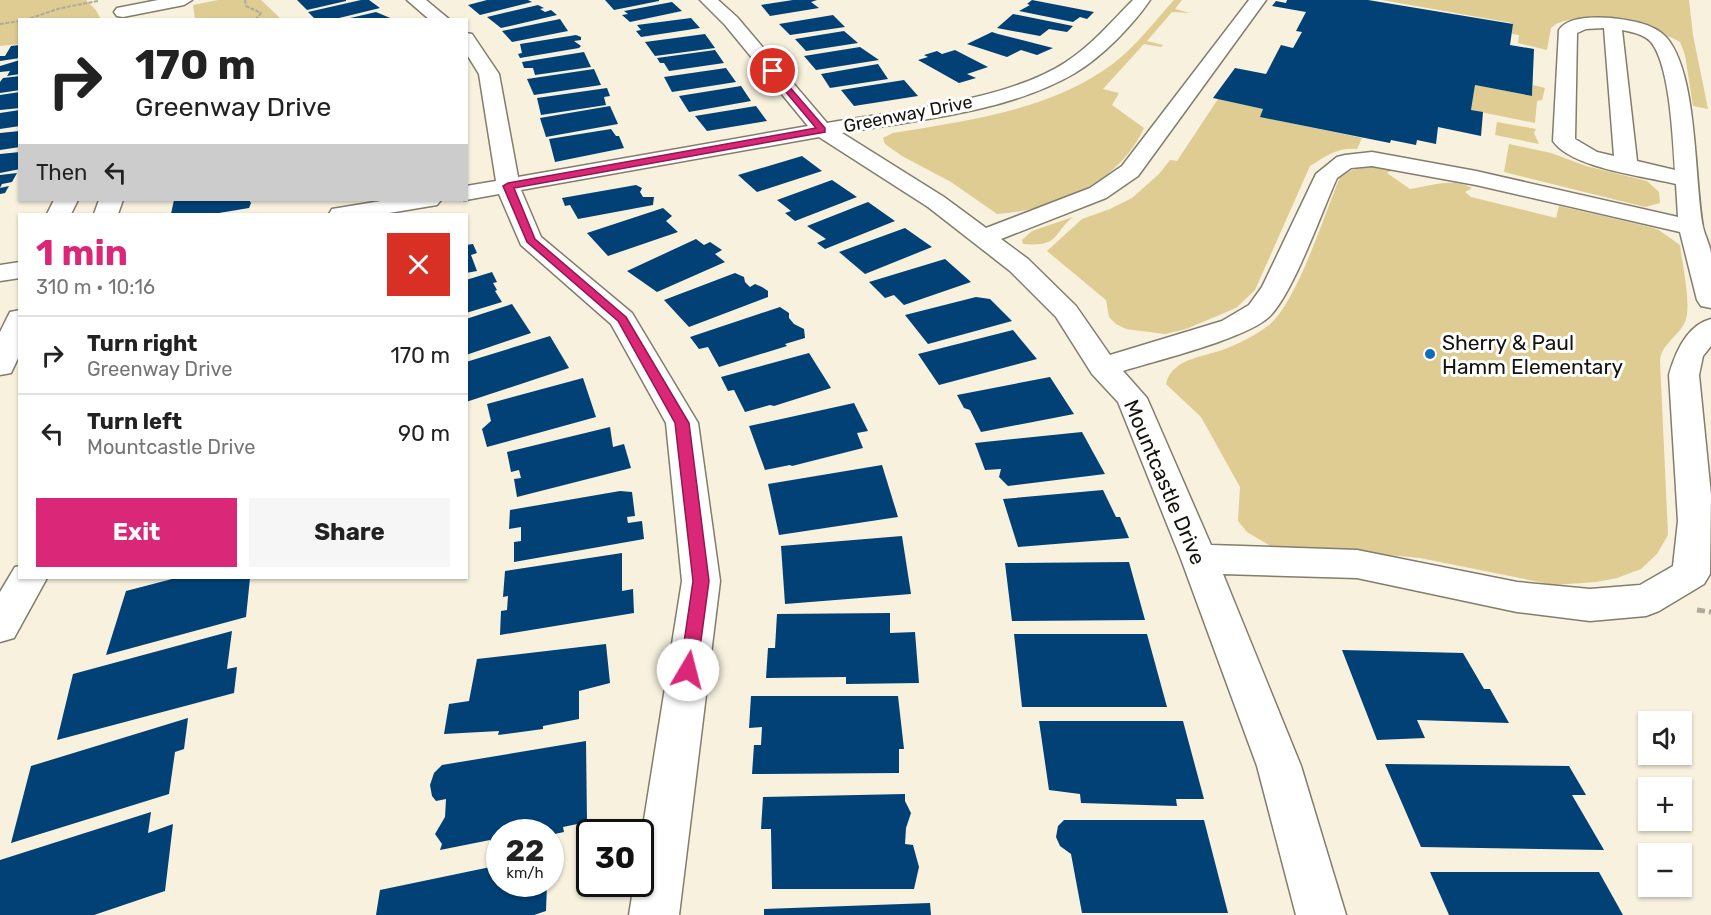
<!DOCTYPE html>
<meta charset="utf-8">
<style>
body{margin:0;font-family:Rubik,sans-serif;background:#f6f6f6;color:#222;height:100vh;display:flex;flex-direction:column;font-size:22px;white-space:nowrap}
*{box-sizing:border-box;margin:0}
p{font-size:20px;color:#767676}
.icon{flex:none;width:33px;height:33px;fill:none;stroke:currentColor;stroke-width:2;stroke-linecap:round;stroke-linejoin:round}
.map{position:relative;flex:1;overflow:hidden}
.side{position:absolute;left:18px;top:213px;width:450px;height:366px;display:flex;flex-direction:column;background:#fff;border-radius:0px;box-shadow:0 2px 4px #0004}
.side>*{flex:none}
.hud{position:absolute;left:18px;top:18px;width:450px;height:183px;border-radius:0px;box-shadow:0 2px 4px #0004;background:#fff;color:#222;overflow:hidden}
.buttons{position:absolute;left:1638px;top:711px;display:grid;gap:12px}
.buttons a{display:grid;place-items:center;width:54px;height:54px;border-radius:0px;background:#fff;box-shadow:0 2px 4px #0004;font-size:30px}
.speed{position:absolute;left:486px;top:819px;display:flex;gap:12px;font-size:30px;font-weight:700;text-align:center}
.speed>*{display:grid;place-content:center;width:78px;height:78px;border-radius:50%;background:#fff;box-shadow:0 2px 4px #0004;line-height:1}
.speed small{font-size:15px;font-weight:400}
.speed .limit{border:3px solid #111;border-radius:9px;background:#fff;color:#111}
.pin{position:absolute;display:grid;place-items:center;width:51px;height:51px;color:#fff;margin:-26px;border:3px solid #fff;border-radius:50%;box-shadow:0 2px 6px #0007}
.me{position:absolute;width:66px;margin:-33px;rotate:8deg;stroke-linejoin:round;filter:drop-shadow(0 0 4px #0008)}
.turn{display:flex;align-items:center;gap:21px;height:126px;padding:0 18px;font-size:27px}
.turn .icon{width:78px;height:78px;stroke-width:2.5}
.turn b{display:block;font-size:42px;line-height:51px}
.then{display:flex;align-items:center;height:57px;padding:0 18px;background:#0003;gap:12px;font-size:22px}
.round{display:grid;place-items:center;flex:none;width:63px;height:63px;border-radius:0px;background:#f6f6f6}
.head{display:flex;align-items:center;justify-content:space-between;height:102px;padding:0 18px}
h1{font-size:36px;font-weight:700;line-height:45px;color:#db2777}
.cta{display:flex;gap:12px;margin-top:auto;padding:12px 18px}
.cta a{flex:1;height:69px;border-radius:0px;background:#db2777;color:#fff;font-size:24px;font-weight:700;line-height:69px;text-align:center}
.cta a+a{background:#f6f6f6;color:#222}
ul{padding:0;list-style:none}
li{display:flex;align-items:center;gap:18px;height:78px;padding:0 18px;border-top:2px solid #e0e0e0}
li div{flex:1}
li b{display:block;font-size:22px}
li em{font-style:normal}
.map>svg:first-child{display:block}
.green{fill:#decc92}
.building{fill:#014175}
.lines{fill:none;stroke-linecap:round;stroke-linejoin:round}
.minor-casing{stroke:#827d6c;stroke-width:3}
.path-far1{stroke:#afaa9c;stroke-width:2;stroke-dasharray:4 1.5;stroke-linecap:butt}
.path{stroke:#afaa9c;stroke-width:5;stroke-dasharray:8 4;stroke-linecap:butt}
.minor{fill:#fff;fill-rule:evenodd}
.route{fill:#db2777;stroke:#8e194d;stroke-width:1.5}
.poi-dot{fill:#0f6cb9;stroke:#fff;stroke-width:2}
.labels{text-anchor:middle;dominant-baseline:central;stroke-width:6;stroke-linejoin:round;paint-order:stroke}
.far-street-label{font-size:18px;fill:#15130d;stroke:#fff}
.poi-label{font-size:21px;fill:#15130d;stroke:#fff;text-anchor:start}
.street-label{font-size:21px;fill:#15130d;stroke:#fff}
</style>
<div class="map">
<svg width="1711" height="915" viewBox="0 0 1711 915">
<rect width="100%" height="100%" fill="#f7f1de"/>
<g class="green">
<polygon points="0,0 86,0 95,9 101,19 20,20 19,44 0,46"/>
<polygon points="218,0 261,0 281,19 195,19 193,5"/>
<path d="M1174 0H1182L1175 9 1190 13 1172 12 1147 41 1163 45 1161 47 1144 44 1103 89 1119 93 1112 105 1144 128C1119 183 1055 210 997 214L951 182 902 156 885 144 883 138 893 133C969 120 1050 111 1114 63 1136 46 1155 21 1174 0Z"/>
<path d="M1382 0H1689L1693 35 1708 109 1693 106 1685 55 1680 42C1656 28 1572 7 1551 28L1547 50 1518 43 1519 35 1512 34V23Z"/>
<polygon points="1475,85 1532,96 1533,85 1545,88 1542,100 1537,101 1535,123 1471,110"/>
<path d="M1218 99 1263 109 1261 117 1362 138 1357 149C1338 147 1326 156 1310 166L1255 290 1236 308 1186 329 1165 334 1126 329 1116 324 1109 317 1106 300 1047 251 1082 219 1110 209 1132 198 1159 174 1170 160 1177 161Z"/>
<polygon points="1497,122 1536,129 1534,133 1539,144 1495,135"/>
<polygon points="1509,144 1551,153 1586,166 1647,181 1659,192 1660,203 1645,207 1504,172"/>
<path d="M1364 167H1388L1393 170 1387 173 1410 189C1430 186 1452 177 1472 188L1465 192 1471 197 1556 218 1559 206 1650 227 1659 230 1680 245C1682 263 1692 306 1685 322 1678 337 1661 344 1660 361L1668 535 1657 554 1641 569 1617 578 1596 582 1554 585 1420 558 1324 549 1279 551 1247 532 1238 521 1240 487 1201 417 1166 384C1172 358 1204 357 1225 349 1240 343 1256 335 1269 325 1297 302 1325 213 1340 177L1350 171Z"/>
<path d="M1073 217C1052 234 1060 247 1023 244L1022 240 1032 231Z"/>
</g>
<g class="building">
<polygon points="297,0 346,0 346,1 307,10"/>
<polygon points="361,0 369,0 380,8 331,20 316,20 308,12"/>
<polygon points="487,0 528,0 532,2 480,15 468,5"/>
<polygon points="605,0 659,0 659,1 614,10"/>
<polygon points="793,0 817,0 811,2 819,8 770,16 761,5"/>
<polygon points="1032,0 1094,12 1087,19 1080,17 1073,22 1019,11 1030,5 1027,4"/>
<polygon points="1287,0 1368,0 1513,24 1510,45 1534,49 1532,96 1475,85 1471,110 1483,112 1481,136 1438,127 1436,144 1417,140 1416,145 1391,140 1390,143 1260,117 1263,109 1213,98 1235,68 1266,74 1281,45 1293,48 1302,32 1296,31 1306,12 1272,6 1276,1 1286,3"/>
<polygon points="672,2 682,11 630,22 622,15 628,14 624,11"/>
<polygon points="538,5 544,8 540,9 545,12 551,10 557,15 501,28 487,17"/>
<polygon points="376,12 395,20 346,20 346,19"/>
<polygon points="1013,14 1073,26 1067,32 1049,29 1040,36 997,28"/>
<polygon points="833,15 845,27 790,35 779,24"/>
<polygon points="691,18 700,28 641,37 636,31 641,30 637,25"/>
<polygon points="560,19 568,31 512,42 502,31"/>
<polygon points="844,31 858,43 806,51 795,39"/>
<polygon points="992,32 998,34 1053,48 1037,55 1021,50 1007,57 967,44"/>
<polygon points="705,34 715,48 655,56 645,42"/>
<polygon points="576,35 581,37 581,40 574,41 581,46 579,48 520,58 518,54 522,53 520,44"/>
<polygon points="20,45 20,58 0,61 0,56 5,56 11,46"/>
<polygon points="860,47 879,60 816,70 804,56"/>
<polygon points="715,50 724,63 669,71 664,63 660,63 657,58"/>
<polygon points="955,50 988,67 967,74 976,78 959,83 918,60 928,57 924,55 937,51 942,54"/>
<polygon points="584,52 591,67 535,75 533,68 524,68 522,62"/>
<polygon points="20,60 20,74 7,76 10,71 0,72 0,66"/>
<polygon points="878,64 888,79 830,88 821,74"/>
<polygon points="726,68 736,82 672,92 664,77"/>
<polygon points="594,69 601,85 534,95 527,79"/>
<polygon points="20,76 20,90 0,93 0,82 3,78"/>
<polygon points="904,80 918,96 854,106 841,90"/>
<polygon points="741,86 751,101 689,112 679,96"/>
<polygon points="607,88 610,96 604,97 606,105 541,115 537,98"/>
<polygon points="20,92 20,108 0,110 0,95"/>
<polygon points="610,106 618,124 546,137 540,118"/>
<polygon points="756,106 767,121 707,131 695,116"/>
<polygon points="20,110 20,126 0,129 0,113"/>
<polygon points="611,129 616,136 619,136 624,148 555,162 549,139"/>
<polygon points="20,131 20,147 0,150 0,133"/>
<polygon points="20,152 20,169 0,173 0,154"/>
<polygon points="802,156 822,171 757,192 738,175"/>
<polygon points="17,173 12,182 2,184 0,188 9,186 5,193 0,194 0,175"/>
<polygon points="832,180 857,197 795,221 785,213 791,211 777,200"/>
<polygon points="636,185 642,188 640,192 643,197 654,197 653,205 578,219 570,205 565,206 562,198"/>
<polygon points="174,200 249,200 251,203 249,208 213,214 171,214"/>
<polygon points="868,202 895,221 825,249 817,243 826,239 807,226"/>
<polygon points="663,208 672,216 666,221 678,232 608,256 587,233"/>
<polygon points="905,228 932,247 865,274 839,252"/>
<polygon points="696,239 704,245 710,242 722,250 715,254 725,262 657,292 627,271"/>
<polygon points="473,244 477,253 471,255 477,271 466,273 466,245"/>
<polygon points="945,259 971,282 904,305 894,295 885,298 869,282"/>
<polygon points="492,272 497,282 493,283 497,290 495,291 502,302 466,313 466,280"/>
<polygon points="735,273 744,277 745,282 750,287 755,284 762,287 768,291 768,297 689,327 664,300"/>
<polygon points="976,297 990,299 1012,321 928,344 905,315"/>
<polygon points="512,304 531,333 466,355 466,319"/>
<polygon points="780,307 789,313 789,318 794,324 804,329 805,338 785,344 787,346 719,367 708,347 699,349 690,337"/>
<polygon points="1013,330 1037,359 939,385 918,354"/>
<polygon points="550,336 569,368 466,402 466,362"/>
<polygon points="809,353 831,388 774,406 770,405 745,412 734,390 728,391 721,377"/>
<polygon points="1050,377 1074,414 981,432 970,410 964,408 957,395"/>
<polygon points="583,378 596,417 487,447 482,429 491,421 487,404"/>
<polygon points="854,403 868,431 857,433 863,448 792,466 790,465 765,470 749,426"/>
<polygon points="610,427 613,447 624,444 631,468 517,497 514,479 521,478 519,470 511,472 507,452"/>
<polygon points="1082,432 1105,474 1008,486 999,477 1001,469 985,470 975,443"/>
<polygon points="882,465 898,517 779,535 768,484"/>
<polygon points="1103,490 1116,517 1120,517 1129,538 1018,547 1003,499"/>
<polygon points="620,491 632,492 635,516 627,517 628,523 642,521 644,539 514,562 514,542 521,541 521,527 509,529 510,510"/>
<polygon points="902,536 911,594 785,604 781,546"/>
<polygon points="622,553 622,591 633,589 634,613 500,635 501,611 507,610 508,596 503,597 505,571"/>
<polygon points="1129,562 1145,620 1012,621 1005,563"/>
<polygon points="176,578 250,578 246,617 106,655 126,591"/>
<polygon points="890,613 890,633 915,632 919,683 846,684 846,677 766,678 768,648 775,648 777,614"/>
<polygon points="232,631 227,669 237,667 234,693 57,740 73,674"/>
<polygon points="1014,634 1147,634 1167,707 1022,707"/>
<polygon points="606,644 610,683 579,691 579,719 543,726 543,729 498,735 499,731 444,734 449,704 469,701 477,659"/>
<polygon points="1342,650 1463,653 1484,689 1490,689 1509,723 1417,720 1425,738 1377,740"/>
<polygon points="751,696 898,696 904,749 899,749 899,773 752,774 754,745 761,745 762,727 749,728"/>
<polygon points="188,718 184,749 175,752 169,794 11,843 31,766"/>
<polygon points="1039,721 1183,721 1204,799 1176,799 1177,806 1081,803 1080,794 1049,790"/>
<polygon points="586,741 587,822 563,827 564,832 550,835 550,832 500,832 500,843 490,845 490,840 440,850 442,844 435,834 445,817 446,799 436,801 432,796 430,785 434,773 442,765"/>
<polygon points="1385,764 1569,766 1586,795 1572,795 1604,850 1421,847"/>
<polygon points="905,794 905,801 911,813 906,828 905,844 913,845 919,867 914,889 772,889 771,829 761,829 763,797"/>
<polygon points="151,812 148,833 173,824 165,891 94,915 0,915 0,860"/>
<polygon points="1064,820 1204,820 1228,913 1082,913 1071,854 1060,846 1056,837 1058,826"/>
<polygon points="500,865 500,884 547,884 546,911 534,915 376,915 380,890"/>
<polygon points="1430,872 1599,872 1623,915 1449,915"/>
<polygon points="930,903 931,915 764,915 764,909"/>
</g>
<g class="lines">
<g class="minor-casing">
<g id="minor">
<polygon points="158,0 192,0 184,5 123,17 117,16 114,12 117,8"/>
<polygon points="407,0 426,0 450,20 430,20"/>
<path d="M700 0H718L737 17 827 123C897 111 1007 101 1066 62 1092 45 1111 22 1133 0H1150C1133 25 1102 57 1075 73 1009 112 917 120 842 133L944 197 986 228 1090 188 1122 166 1249 0H1266L1138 176 1106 198 1001 239 1028 259 1076 306 1110 355 1222 321 1249 305 1262 287 1316 174 1337 157 1345 155 1372 152 1476 171 1678 217 1676 184C1644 176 1571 168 1553 141L1559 30C1568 16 1596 17 1611 18 1628 20 1653 23 1666 37 1698 73 1694 179 1703 227 1705 236 1710 245 1711 253 1711 271 1711 290 1711 308L1701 306 1697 300 1680 232 1476 185 1372 166 1351 168 1337 178C1322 211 1293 294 1269 317 1245 339 1158 360 1123 371L1147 398 1211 545 1357 550 1517 582 1590 589 1640 585 1673 566 1678 521 1669 375C1675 353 1687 325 1711 319V346L1703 356 1699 375 1711 495 1710 574 1704 584 1659 611 1646 616 1590 621 1517 612 1357 578 1223 574 1301 766 1346 915H1296L1257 766 1181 559 1118 402 1092 374 1056 317 1010 271 928 207 819 137 521 190 541 237 632 313 698 423 720 581 679 915H629L634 884H640V845L682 581 666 423 611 324 521 245 499 194 466 200H464H466V186L496 181 479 74 466 53V33L472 34 499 74 518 177 808 126 725 25ZM1604 28 1614 156 1597 152 1575 139 1577 33 1586 29ZM1622 30C1631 32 1644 34 1651 42 1670 65 1673 139 1675 170L1637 161Z"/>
<polygon points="54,200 78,200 71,214 47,214"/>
<polygon points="99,200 123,200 118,214 94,214"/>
<polygon points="387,200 441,200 437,205 383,214 329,214 332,209"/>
<polygon points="20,262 20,278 0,281 0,265"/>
<polygon points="20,310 20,354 11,373 0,375 0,332 10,312"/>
<polygon points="20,566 20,578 47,578 14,638 0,642 0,592 15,567"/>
</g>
</g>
<g class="path-far1">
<polyline points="245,0 246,6 261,13 255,20"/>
<polyline points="25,20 61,8 98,1"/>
<polyline points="0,24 20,21"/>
</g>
<polyline class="path" points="1697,610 1711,612"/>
<use href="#minor" class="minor"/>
</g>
<polygon class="route" points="770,70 775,70 825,128 825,132 514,188 535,239 626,317 689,423 709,581 697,670 694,675 688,677 682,675 680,670 693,581 675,423 618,321 527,242 503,186 508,183 816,128 770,73"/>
<circle class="poi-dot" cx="1430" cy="354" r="6"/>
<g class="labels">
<g class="far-street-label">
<text transform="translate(908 114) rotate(-11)">Greenway Drive</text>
</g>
<g class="poi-label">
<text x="1442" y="342">Sherry &amp; Paul<tspan x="1442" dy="24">Hamm Elementary</tspan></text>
</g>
<g class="street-label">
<text transform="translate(1165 482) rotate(67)">Mountcastle Drive</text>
</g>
</g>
</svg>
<div class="buttons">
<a><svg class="icon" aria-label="sound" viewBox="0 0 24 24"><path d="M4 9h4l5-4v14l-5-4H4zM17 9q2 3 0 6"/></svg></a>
<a>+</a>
<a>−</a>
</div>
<div class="speed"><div>22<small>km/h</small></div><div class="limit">30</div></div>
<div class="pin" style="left:773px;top:71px;background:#d93025"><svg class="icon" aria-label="arrive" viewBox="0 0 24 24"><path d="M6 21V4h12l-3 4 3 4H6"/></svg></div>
<svg class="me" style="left:688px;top:670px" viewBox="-20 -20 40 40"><circle r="19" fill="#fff"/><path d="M0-13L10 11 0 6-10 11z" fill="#db2777"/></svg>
<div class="hud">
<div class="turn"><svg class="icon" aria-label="right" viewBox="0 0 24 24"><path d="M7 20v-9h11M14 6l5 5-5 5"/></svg><div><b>170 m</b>Greenway Drive</div></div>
<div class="then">Then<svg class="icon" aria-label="left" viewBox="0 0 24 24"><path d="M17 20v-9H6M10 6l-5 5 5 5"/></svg></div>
</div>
<section class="side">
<div class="head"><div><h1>1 min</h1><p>310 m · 10:16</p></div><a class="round" style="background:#d93025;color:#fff"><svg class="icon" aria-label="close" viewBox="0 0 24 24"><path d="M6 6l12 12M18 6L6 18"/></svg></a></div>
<ul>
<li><svg class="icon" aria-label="right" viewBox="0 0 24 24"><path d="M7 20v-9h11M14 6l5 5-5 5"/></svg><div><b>Turn right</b><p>Greenway Drive</p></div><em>170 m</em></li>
<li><svg class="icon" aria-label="left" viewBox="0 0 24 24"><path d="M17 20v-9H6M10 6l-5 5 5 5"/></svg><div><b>Turn left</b><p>Mountcastle Drive</p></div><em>90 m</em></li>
</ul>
<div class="cta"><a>Exit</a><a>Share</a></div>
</section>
</div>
